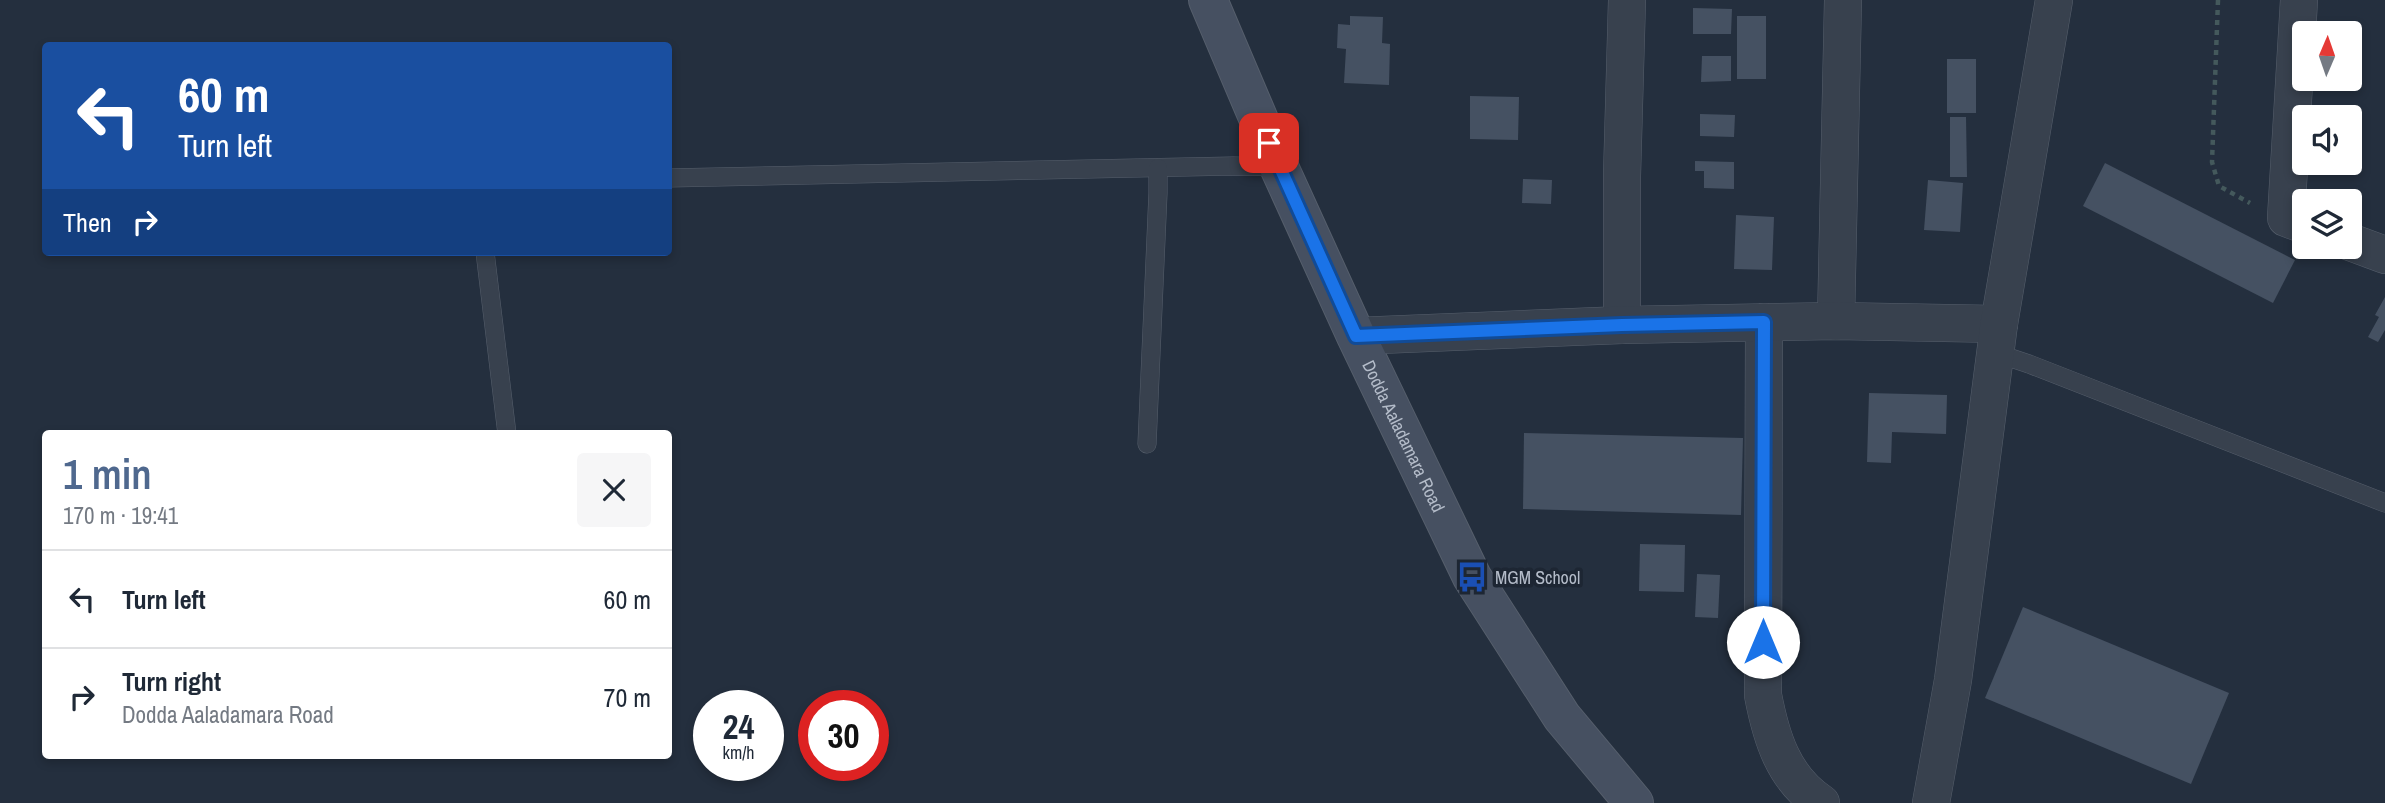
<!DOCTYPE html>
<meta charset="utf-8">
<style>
body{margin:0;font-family:"Archivo Narrow",sans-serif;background:#f6f6f7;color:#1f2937;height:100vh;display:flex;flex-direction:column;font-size:26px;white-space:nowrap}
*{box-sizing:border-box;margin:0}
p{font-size:23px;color:#747a83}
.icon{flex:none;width:38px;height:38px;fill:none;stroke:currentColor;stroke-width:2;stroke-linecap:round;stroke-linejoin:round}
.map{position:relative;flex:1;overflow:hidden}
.details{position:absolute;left:42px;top:430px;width:630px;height:329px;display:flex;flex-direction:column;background:#fff;border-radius:7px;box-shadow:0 4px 10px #0003}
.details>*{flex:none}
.banner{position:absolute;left:42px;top:42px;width:630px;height:214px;border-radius:7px;box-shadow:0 4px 10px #0003;background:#1a4fa0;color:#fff;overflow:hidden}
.needle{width:46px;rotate:2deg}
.fabs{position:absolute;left:2292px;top:21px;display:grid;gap:14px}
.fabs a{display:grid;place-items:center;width:70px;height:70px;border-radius:7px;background:#fff;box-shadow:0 4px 10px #0003;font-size:35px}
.speed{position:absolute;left:693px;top:690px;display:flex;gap:14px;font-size:35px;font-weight:700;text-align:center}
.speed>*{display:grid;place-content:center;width:91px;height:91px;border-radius:50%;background:#fff;box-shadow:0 4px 10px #0003;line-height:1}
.speed small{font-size:18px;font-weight:400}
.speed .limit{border:10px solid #d22;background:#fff;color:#111}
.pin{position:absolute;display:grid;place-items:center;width:60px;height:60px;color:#fff;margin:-30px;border-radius:14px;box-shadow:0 4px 10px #0006}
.me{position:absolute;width:77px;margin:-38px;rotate:0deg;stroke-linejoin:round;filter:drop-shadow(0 0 5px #0008)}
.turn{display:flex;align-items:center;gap:24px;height:147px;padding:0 21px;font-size:32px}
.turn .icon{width:91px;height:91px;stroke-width:2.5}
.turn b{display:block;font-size:49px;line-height:60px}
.then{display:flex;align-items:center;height:66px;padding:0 21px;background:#0003;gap:14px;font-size:26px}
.round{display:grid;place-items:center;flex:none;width:74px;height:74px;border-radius:7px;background:#f6f6f7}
.headline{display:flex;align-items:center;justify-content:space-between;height:119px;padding:0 21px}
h1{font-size:42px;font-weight:600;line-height:52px;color:#4f688e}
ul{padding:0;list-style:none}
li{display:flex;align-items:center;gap:21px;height:98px;padding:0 21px;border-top:2px solid #e0e1e3}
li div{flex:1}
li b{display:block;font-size:26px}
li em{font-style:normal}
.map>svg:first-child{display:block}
.building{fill:#455162}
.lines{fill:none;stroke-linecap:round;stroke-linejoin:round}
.lane-casing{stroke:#565f6c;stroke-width:19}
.street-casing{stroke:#565f6c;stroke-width:38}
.secondary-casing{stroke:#565f6c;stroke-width:40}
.path{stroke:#44595c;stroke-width:4.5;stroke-dasharray:5 5;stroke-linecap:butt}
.lane{stroke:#38414e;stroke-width:18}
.street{stroke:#38414e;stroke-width:37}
.secondary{stroke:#465061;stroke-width:38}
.route-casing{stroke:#114b97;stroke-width:18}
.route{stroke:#1a73e8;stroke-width:12}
.labels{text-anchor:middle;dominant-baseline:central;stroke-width:7;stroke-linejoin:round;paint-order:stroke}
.street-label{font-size:18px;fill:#b4bcc9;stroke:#1d2633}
.poi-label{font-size:18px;fill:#b4bcc9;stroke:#1d2633;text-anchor:start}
</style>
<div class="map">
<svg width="2385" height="803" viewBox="0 0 2385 803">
<rect width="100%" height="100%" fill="#242f3e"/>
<g class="building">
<polygon points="1693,8 1732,9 1731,34 1693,34"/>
<polygon points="1350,16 1383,17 1382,43 1390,44 1389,85 1344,83 1346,49 1337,48 1338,24 1350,25"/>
<rect x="1737" y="16" width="29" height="63"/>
<polygon points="1702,56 1731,56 1731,81 1701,82"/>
<rect x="1947" y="59" width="29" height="54"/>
<polygon points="1470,96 1519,97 1518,140 1470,139"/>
<polygon points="1700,114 1735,115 1734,137 1700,136"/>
<polygon points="1950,117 1966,117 1967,177 1950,177"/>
<polygon points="1695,161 1734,162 1734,189 1704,188 1704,171 1695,171"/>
<polygon points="2105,163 2295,260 2273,303 2083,206"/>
<polygon points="1523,179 1552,180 1551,204 1522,203"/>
<polygon points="1928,180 1963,183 1960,232 1924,230"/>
<polygon points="1736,215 1774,217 1772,270 1734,269"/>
<polygon points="2385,297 2385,330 2378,342 2368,337 2379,317 2375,315"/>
<polygon points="1869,393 1947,395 1946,434 1892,432 1891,463 1867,462"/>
<polygon points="1524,433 1743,438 1741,515 1523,509"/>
<polygon points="1640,544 1685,545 1684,592 1639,591"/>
<polygon points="1697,574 1720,575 1718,618 1695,617"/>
<polygon points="2023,607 2229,693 2191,784 1985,698"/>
</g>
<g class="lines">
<g class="lane-casing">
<g id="lane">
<polyline points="668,178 1233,166 1279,167"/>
<polyline points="485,252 507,434"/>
<polyline points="1996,353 2029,364 2385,503"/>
<polyline points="1147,444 1158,193 1158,168"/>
</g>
</g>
<g class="street-casing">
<g id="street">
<polyline points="2299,0 2286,218 2305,225"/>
<polyline points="2350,242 2385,255"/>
<polyline points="1836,321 1843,0"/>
<path d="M1764 322 1763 695C1771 737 1783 778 1821 803"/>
<polyline points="1622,325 1622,176 1627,0"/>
<polyline points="1356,336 1622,325 1836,321 1999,324"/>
<polyline points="1931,803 1953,680 1999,324 2054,0"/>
</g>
</g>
<g class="secondary-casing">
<g id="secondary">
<path id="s1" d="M1208 0 1279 167 1356 336 1472 577 1562 717 1634 803"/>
</g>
</g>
<polyline class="path" points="2218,0 2212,162 2219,186 2250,203"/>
<use href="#lane" class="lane"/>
<use href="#street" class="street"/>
<use href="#secondary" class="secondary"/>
</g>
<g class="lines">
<g class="route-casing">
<polyline id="route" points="1269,143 1356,336 1622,325 1764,322 1763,642"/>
</g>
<use href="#route" class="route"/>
</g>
<defs>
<g id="bus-bare" transform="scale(2.415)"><path d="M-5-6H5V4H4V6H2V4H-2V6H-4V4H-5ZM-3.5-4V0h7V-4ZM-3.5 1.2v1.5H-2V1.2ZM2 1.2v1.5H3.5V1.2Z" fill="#1a4fb4" stroke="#1d2633" stroke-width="2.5" paint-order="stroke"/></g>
</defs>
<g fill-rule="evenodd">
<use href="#bus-bare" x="1472" y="577"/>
</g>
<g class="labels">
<g class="street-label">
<text stroke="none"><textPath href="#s1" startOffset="478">Dodda Aaladamara Road</textPath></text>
</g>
<g class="poi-label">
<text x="1495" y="577">MGM School</text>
</g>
</g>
</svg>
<div class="fabs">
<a><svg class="needle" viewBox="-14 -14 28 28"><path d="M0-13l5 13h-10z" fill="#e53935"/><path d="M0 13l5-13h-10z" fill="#747a83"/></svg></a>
<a><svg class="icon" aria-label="sound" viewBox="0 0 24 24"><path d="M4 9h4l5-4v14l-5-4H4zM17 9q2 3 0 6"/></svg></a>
<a><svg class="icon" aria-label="layers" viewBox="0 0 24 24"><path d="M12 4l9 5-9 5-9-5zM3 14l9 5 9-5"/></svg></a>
</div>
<div class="speed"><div>24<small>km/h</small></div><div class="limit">30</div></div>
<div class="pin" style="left:1269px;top:143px;background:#d93025"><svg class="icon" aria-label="arrive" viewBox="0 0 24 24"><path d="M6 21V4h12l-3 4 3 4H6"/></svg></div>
<svg class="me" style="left:1763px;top:642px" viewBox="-20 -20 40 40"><circle r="19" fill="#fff"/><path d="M0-13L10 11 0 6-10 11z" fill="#1a73e8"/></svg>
<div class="banner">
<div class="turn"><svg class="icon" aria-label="left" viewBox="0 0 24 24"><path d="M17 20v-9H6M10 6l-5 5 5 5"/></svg><div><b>60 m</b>Turn left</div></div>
<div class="then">Then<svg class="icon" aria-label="right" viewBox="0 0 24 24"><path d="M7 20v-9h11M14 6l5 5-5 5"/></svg></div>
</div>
<section class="details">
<div class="headline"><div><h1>1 min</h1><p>170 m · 19:41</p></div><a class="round"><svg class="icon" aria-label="close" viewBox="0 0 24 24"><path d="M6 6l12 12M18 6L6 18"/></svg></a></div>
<ul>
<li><svg class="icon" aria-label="left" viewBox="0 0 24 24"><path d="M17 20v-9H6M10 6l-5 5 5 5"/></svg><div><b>Turn left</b></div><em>60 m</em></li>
<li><svg class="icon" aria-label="right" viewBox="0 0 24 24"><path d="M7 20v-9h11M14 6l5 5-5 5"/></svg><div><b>Turn right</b><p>Dodda Aaladamara Road</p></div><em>70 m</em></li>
</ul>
</section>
</div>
